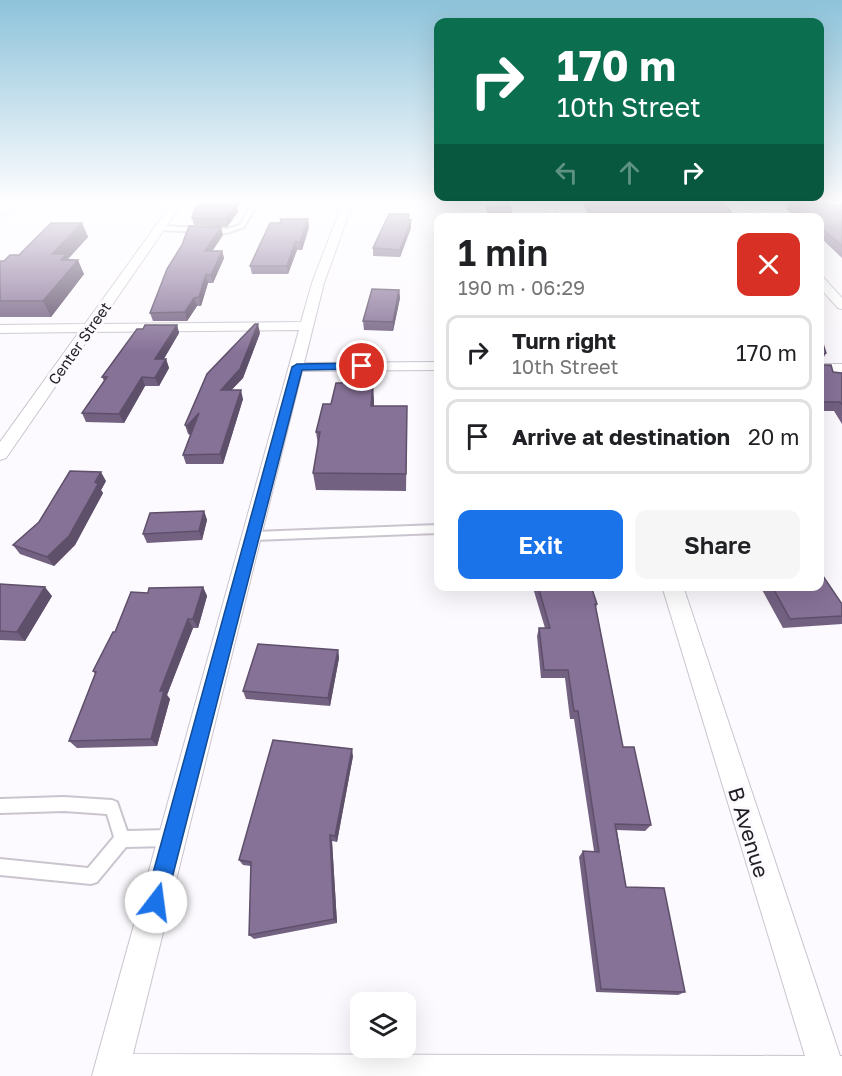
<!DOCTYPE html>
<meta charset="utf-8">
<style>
body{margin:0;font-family:"Golos Text",sans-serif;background:#f6f6f6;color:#202124;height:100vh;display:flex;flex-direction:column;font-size:22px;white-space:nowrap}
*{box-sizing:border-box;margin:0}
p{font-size:20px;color:#757577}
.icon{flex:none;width:33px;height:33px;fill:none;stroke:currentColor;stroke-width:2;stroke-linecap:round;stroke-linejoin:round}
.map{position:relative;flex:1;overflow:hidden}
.side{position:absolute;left:434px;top:213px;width:390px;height:378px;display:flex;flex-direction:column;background:#fff;border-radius:12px;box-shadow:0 6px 24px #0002}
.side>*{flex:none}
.top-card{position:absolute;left:434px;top:18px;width:390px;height:183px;border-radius:12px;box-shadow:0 6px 24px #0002;background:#0b6e4f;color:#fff;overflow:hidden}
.fabs{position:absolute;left:350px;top:992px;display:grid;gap:12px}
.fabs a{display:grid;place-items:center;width:66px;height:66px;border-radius:12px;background:#fff;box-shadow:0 6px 24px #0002;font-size:30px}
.pin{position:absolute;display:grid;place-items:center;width:51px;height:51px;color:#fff;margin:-26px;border:3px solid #fff;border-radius:50%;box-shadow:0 2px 6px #0007}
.me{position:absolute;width:66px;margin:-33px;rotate:15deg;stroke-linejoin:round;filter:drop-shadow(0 0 4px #0008)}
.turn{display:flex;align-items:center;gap:21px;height:126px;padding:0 24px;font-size:27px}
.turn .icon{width:78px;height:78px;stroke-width:2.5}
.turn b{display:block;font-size:42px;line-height:51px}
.lanes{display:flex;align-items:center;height:57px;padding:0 24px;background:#0003;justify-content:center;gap:30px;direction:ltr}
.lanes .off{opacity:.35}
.round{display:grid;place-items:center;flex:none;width:63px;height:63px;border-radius:12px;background:#f6f6f6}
.overview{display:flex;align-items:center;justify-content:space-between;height:102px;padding:0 24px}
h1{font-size:36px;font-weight:600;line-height:45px}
.action{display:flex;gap:12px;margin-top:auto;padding:12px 24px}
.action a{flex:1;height:69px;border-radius:12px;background:#1a73e8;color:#fff;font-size:24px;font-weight:600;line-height:69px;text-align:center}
.action a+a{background:#f6f6f6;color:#202124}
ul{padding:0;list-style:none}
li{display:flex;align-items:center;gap:18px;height:75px;margin:0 12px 9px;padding:0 12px;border:3px solid #e0e0e0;border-radius:12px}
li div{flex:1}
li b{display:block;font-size:22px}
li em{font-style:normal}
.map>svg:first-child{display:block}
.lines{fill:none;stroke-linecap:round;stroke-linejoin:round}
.lane-casing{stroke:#cac4ce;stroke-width:4}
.street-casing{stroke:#cac4ce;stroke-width:2}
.primary-casing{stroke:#cac4ce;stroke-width:2}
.lane{fill:#fff;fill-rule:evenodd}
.street{fill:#fff;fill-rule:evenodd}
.primary{fill:#fff;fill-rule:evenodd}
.wall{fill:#736182}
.shaded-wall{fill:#5e4f6a}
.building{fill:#867197;stroke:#5e4f6a;stroke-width:1.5}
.route{fill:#1a73e8;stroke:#114b97;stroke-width:1.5}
.labels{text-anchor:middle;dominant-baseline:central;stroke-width:6;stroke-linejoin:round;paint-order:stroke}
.far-street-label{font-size:15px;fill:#201e22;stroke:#fcfafe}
.near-street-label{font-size:21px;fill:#201e22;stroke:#fcfafe}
</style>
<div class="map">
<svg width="842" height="1076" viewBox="0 0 842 1076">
<rect width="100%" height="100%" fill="#fcfafe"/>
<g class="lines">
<g class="lane-casing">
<g id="lane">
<polygon points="253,202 258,202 244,227 227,233 159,230 156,228 159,226 227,229 240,225"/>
<polygon points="438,525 438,533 252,540 247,536 252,532"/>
<polygon points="64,797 112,800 117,802 127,831 170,830 175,833 178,838 175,843 170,846 126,847 97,882 91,884 0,875 0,859 88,868 114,837 107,814 64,811 0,813 0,799"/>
</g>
</g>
<g class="street-casing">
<g id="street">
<polygon points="173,202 183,202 99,324 301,322 312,283 343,202 353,202 324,283 304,363 438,362 438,370 302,371 133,1054 805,1056 662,586 683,586 840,1056 842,1056 842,1076 92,1076 299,330 93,332 6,458 0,460 0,442 79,332 0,333 0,325 85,324"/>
<polygon points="543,202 553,202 558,218 548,218"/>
<polygon points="743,202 753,202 767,218 756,218"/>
<polygon points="819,276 823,277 842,298 842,309 838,308 819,287"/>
<rect x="819" y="364" width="23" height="8"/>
</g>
</g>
<g class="primary-casing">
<polygon id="primary" points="19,202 6,214 0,216 1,202"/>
</g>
<use href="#lane" class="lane"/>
<use href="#street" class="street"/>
<use href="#primary" class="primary"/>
</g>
<g class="wall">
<polygon points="201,202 241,202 237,208 238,212 227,227 194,225 192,218"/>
<polygon points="582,202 723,202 731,212 730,216 731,218 590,218"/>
<polygon points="789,202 840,205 841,203 842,203 842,258 819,236 819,218 796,218 786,209"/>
<polygon points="409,214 409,220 411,228 400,257 373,256 373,248"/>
<polygon points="82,223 88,237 68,259 84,274 51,317 0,317 0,261 4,261 19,255"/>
<polygon points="309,227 302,250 297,250 288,274 252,274 250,266"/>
<polygon points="223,235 212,251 222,251 224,258 213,283 208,283 201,306 197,306 187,321 153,321 150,313"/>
<polygon points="399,290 400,298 393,331 364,330 363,321"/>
<polygon points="177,325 179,333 164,359 166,359 169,368 159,386 145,386 124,423 86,422 82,413 104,381 102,377 143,329"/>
<polygon points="819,331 826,353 822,361 822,365 833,372 842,373 842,424 834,411 819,411"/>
<polygon points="260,333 243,378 231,390 243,399 223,464 186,464 183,455 190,435 188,434 185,425"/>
<polygon points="365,383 374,400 374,406 407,424 406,491 316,490 313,473 318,445 316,432 331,404"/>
<polygon points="106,481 101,490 103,493 75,545 54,566 20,554 13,545"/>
<polygon points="204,511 207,520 202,540 147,543 143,534"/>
<polygon points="0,584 52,596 25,641 0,640"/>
<polygon points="534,586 591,586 597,604 596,608 623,747 651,825 645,831 617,830 626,887 685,992 678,995 596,992 579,857 583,851 594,851 574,719 570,719 565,678 541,678 537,636 539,628 545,628 533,588"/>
<polygon points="762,586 819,586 842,604 842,624 783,628 761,588"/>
<polygon points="203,587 207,596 198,628 193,628 167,695 170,699 157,746 77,748 69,741 95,674 93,671 115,632 148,593"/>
<polygon points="338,650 339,658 330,706 246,699 243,691"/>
<polygon points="353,756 337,842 332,841 337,923 254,939 249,935 251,866 243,865 239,860"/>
</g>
<g class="shaded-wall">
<polygon points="234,202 241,202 237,208 238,212 227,227 225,219"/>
<polygon points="308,219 309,227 302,250 300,242"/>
<polygon points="411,220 411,228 400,257 400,250"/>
<polygon points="82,223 88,237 68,259 78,260 84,274 51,317 43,301 52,254"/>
<polygon points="221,227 223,235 207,259 205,251"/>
<polygon points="295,242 297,250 288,274 287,266"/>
<polygon points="222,251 224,258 213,283 211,275"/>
<polygon points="206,274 208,283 201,306 199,297"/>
<polygon points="399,290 400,298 393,331 393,322"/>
<polygon points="194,298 197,306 187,321 185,312"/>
<polygon points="258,324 260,333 243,378 223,399 221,390"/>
<polygon points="177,325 179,333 158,368 155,359"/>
<polygon points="166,359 169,368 159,386 155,378"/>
<polygon points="142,377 145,386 124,423 119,414"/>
<polygon points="373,383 374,400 372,423 371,406"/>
<polygon points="241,390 243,399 223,464 220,454"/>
<polygon points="199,413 190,435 187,426"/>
<polygon points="101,472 106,481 101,490 103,493 75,545 54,566 47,557"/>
<polygon points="204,511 207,520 202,540 199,531"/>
<polygon points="45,587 52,596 25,641 17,632"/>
<polygon points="203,587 207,596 198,628 193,619"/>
<polygon points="188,619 193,628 167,695 170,699 157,746 151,739 160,691"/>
<polygon points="338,650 339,658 330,706 328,698"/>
<polygon points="352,749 353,756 337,842 335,836"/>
<polygon points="330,835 332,841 337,923 334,919"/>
</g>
<g class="building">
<polygon points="201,202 234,202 232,205 236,205 225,219 192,218 195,209"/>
<polygon points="587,202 723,202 731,212 725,212 731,218 596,218"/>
<polygon points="789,202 842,205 842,246 819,226 819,218 808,218"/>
<polygon points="510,206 512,218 489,218 487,207"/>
<polygon points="389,214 409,214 408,220 411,220 400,250 373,248"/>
<polygon points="281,219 308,219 300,242 295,242 287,266 250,266 270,223 280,223"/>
<polygon points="51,223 82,223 52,254 66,254 61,260 78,260 43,301 0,301 0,261 4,261 10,255 19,255"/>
<polygon points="189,226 221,227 205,251 222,251 211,275 206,274 199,297 194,298 185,312 150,313 167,269 182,245"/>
<polygon points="372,289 399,290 393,322 363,321"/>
<polygon points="255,324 258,324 240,369 221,390 241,390 220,454 183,455 199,413 187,426 185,425 207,374"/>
<polygon points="145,325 177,325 155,359 166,359 155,378 142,377 119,414 82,413 107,377 102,377 137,329 143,329"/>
<polygon points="819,331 826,353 822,355 822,365 831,365 833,372 842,373 842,405 840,402 819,402"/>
<polygon points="344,379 365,379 365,383 373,383 371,406 407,406 406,474 313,473 320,432 316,432 323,404 331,404 336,383 342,383"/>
<polygon points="70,471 101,472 95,482 98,484 69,536 47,557 13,545 39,522"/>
<polygon points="204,511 199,531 143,534 150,513"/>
<polygon points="819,576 823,576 842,604 842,616 790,619 772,586 819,586"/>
<polygon points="0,584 45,587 17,632 0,631"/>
<polygon points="538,586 591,586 597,604 595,604 623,747 634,747 651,825 615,824 626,887 664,888 685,992 601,989 583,851 599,852 578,711 574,711 568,670 544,670 539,628 550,628"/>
<polygon points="203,587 193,619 188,619 160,691 164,691 151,739 69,741 96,672 93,671 113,632 115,632 131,592 148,593 149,588"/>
<polygon points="258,644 338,650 328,698 243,691"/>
<polygon points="273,740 352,749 335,836 330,835 334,919 249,935 251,862 239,860"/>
</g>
<linearGradient id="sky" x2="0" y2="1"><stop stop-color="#8dc3da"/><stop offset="0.57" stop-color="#fefdff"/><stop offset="1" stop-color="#fefdff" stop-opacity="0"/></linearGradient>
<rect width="842" height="353" fill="url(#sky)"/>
<polygon class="route" points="362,363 367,366 366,369 302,370 166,902 163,909 156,912 148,909 145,902 292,367 297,364"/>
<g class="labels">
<g class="far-street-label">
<text transform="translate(79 343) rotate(-55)">Center Street</text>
</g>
<g class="near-street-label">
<text transform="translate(749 832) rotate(73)">B Avenue</text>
</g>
</g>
</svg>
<div class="fabs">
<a><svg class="icon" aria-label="layers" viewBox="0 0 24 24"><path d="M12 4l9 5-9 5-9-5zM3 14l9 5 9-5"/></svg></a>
</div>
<div class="pin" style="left:362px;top:366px;background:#d93025"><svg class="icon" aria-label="arrive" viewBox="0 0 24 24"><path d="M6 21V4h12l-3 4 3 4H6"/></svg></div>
<svg class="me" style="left:156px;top:902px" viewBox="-20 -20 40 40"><circle r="19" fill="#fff"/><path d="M0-13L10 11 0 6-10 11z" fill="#1a73e8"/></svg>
<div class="top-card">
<div class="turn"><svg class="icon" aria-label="right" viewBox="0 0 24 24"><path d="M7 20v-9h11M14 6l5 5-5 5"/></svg><div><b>170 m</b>10th Street</div></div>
<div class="lanes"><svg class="icon off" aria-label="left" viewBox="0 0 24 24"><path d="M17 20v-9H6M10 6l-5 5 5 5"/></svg><svg class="icon off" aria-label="ahead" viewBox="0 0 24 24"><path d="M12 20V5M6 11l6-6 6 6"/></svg><svg class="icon" aria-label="right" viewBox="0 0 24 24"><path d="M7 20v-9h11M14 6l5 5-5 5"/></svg></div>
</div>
<section class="side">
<div class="overview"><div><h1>1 min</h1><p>190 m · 06:29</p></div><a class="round" style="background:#d93025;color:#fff"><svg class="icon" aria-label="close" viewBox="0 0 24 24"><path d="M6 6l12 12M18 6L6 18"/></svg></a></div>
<ul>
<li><svg class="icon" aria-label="right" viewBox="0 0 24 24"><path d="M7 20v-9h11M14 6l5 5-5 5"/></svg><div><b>Turn right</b><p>10th Street</p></div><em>170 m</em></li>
<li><svg class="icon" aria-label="arrive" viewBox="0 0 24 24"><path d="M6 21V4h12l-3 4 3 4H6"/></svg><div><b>Arrive at destination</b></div><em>20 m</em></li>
</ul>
<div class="action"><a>Exit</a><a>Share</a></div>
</section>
</div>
